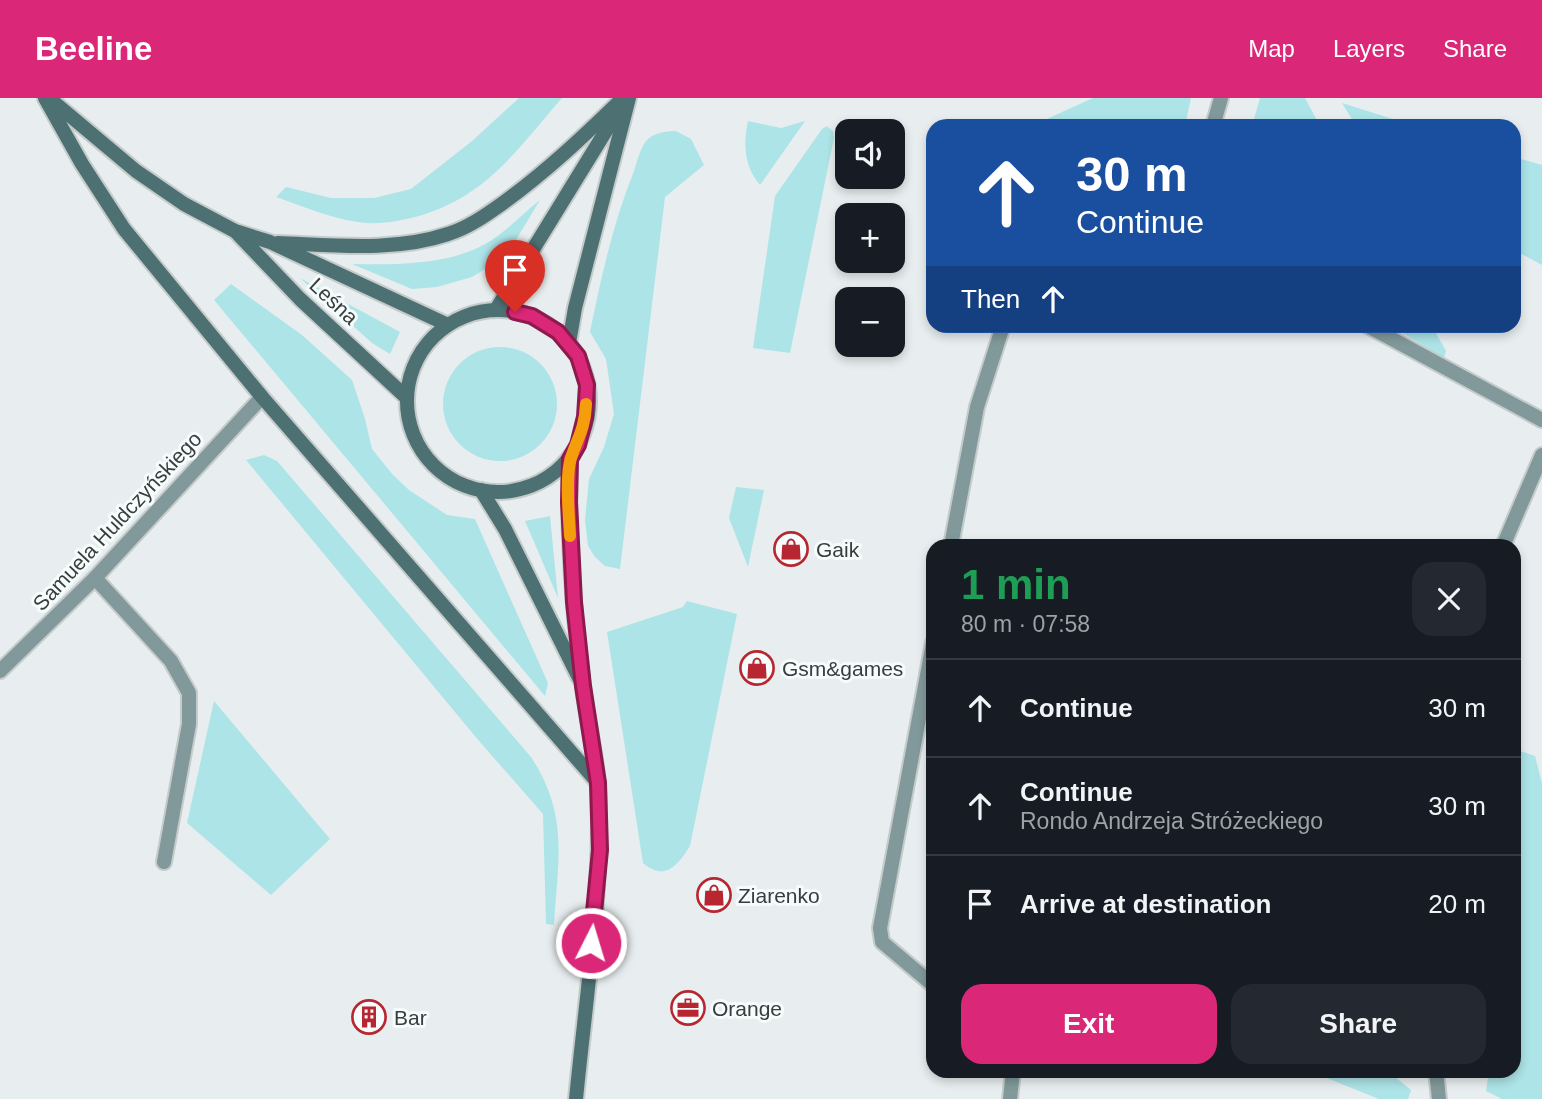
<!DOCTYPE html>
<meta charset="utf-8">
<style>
body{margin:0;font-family:Arial,sans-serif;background:#242831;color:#f1f3f6;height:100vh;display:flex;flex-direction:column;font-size:26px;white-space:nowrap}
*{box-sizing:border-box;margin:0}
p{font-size:23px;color:#9ea1a6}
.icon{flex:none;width:38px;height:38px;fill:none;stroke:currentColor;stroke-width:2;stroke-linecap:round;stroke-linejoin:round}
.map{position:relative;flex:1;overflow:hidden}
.panel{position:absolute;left:926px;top:441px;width:595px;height:539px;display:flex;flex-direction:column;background:#171b24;border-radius:21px;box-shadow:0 4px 10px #0003}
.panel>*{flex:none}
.banner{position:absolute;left:926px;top:21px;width:595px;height:214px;border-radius:21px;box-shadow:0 4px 10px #0003;background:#1a4fa0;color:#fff;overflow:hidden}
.controls{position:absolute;left:835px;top:21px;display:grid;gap:14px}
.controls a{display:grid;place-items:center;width:70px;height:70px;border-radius:14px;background:#171b24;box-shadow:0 4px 10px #0003;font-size:35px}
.pin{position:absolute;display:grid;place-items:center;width:60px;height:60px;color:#fff;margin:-72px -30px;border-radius:50% 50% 50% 0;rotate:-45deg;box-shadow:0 0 7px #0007}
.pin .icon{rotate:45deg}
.me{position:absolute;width:77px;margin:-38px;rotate:5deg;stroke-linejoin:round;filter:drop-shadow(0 0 5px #0008)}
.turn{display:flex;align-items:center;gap:24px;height:147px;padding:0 35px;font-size:32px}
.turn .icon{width:91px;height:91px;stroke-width:2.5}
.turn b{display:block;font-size:49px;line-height:60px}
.then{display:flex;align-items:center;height:66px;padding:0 35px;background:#0003;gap:14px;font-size:26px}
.round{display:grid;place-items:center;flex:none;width:74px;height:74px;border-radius:21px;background:#242831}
.overview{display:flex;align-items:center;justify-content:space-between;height:119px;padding:0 35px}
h1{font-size:42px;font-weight:800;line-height:52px;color:#1e9e55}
.button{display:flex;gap:14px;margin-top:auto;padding:14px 35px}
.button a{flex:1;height:80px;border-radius:21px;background:#db2777;color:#fff;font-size:28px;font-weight:800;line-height:80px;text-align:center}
.button a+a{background:#242831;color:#f1f3f6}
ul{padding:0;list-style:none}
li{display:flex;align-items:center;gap:21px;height:98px;padding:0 35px;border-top:2px solid #363941}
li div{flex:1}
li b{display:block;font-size:26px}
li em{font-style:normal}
header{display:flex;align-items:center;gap:42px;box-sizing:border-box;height:98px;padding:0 35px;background:#db2777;color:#fff}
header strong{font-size:33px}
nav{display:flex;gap:38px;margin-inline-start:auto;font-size:24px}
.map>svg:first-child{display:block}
.green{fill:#ade4e7}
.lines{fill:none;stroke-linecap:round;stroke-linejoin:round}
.lane-casing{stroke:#c5cbcb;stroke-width:18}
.street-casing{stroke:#c5cbcb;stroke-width:18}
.secondary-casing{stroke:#c5cbcb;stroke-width:18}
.lane{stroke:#81999a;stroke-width:14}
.street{stroke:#81999a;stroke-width:14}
.secondary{stroke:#4d7072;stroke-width:14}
.route-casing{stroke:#8e194d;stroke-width:18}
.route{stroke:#db2777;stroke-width:12}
.slow{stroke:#f59e0b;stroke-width:12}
.labels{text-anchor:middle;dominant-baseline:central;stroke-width:6;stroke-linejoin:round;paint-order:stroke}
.street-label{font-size:21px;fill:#3a3d3d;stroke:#f5fcfc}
.poi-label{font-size:21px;fill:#3a3d3d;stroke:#f5fcfc;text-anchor:start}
</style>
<header>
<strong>Beeline</strong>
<nav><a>Map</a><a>Layers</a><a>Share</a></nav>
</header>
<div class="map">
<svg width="1542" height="1001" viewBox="0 0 1542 1001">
<rect width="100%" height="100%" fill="#e8eeef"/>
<g class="green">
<path d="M519 0H562C515 54 484 102 411 120 394 124 375 127 358 124 330 120 302 108 276 99L286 89 331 100H374L411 91 472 43Z"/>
<polygon points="1093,0 1191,0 1185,28 1045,28 1038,25"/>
<polygon points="1260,0 1305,0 1320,28 1252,28"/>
<polygon points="1342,5 1415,28 1356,28"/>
<path d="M748 23 781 30 805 23 760 87C744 69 743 46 748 23Z"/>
<polygon points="827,28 833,33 834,40 790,255 753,250 775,98 822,31"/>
<path d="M676 33 691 41 704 67 665 99 620 471 605 468 595 459 588 448 585 422 589 381 604 349 614 316 606 261 590 234C601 180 613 125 634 73 637 64 640 51 646 43 653 35 666 33 676 33Z"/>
<polygon points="1514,59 1542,67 1542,167 1514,152"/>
<path d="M540 102 507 157 472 179 437 189 412 191 352 166C393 167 449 167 485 146 505 135 522 116 540 102Z"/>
<polygon points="300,180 400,234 390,256 372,245"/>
<polygon points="231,186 302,237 352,282 365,321 372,351 393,377 409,392 447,417 475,421 548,585 545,598 214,202"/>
<polygon points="1391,228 1432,228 1446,253 1444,260"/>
<circle cx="500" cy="306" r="57"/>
<path d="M264 357 277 363 531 659C569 717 558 761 554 827L546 826 543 716 479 643 246 362Z"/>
<polygon points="736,389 764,392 748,469 729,420"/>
<polygon points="550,418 558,500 525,423"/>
<path d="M687 503 737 516 690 748C678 767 665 784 643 765L607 534 683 509Z"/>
<polygon points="214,603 330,741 271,797 187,725"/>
<polygon points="1514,651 1535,658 1542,685 1542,1001 1502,1001 1486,993 1489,973 1514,973"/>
<polygon points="1309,973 1376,973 1395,979 1411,992 1408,1001 1379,1001"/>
</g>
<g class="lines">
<g class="lane-casing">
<g id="lane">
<polyline points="951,448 977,309 1003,228"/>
<polyline points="1503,448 1542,357"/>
<polyline points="95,480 171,563 189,595 189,626 164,764"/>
<polyline points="933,545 880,830 882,844 933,887"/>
<polyline points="1436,973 1439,1001"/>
<polyline points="1010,1001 1013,973"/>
</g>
</g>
<g class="street-casing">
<g id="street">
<polyline points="1213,28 1221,0"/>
<polyline points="1368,228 1542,322"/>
<polyline points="0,573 95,480 262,299"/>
</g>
</g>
<g class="secondary-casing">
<g id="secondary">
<polyline points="45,0 82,66 124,131 262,299 598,685"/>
<polyline points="50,1 136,73 184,106 235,133 270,144 448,227"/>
<polyline points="236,134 300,201 407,300"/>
<path d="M278 145C333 147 395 154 448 136 468 130 486 117 503 105 547 73 584 38 623 0"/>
<polyline points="497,210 620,10"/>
<circle cx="498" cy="303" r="91"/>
<polyline points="569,245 575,210 629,0"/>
<path d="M570 361C567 437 573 514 583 589 587 622 596 655 598 689 603 793 586 898 576 1001"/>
<polyline points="481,392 505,431 579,580"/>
</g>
</g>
<use href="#lane" class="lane"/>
<use href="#street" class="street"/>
<use href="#secondary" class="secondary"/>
</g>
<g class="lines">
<g class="route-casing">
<polyline id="route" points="515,214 532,218 558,234 578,258 587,287 585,319 578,347 570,361 569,404 574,504 583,588 598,685 600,752 591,845"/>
</g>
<use href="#route" class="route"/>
<path class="slow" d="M570 438C569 418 565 378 571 360 578 339 585 330 586 306"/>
</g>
<defs>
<g id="shop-ring" transform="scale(1.75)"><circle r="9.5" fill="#f5fcfc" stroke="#b82731" stroke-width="1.5"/><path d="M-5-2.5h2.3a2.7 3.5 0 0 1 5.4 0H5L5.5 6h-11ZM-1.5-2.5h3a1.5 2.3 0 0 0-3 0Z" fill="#b82731"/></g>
<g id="office-ring" transform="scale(1.75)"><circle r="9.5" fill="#f5fcfc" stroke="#b82731" stroke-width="1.5"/><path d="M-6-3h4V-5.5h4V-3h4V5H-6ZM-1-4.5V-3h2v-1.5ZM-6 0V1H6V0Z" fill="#b82731"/></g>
<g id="building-ring" transform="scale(1.75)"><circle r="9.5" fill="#f5fcfc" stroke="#b82731" stroke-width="1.5"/><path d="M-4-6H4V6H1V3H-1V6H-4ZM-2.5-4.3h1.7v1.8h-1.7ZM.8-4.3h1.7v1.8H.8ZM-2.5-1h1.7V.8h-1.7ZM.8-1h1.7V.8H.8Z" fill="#b82731"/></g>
</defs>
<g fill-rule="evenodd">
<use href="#shop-ring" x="791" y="451"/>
<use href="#shop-ring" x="757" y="570"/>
<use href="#shop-ring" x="714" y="797"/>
<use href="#office-ring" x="688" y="910"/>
<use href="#building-ring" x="369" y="919"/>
</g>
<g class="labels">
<g class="street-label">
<text transform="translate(334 203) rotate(43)">Leśna</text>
<text transform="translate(117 423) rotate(-47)">Samuela Huldczyńskiego</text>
</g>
<g class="poi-label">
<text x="816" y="451">Gaik</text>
<text x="782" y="570">Gsm&amp;games</text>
<text x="738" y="797">Ziarenko</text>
<text x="712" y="910">Orange</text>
<text x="394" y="919">Bar</text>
</g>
</g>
</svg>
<div class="controls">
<a><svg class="icon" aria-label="sound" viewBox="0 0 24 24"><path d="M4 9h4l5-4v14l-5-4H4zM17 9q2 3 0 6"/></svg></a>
<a>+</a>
<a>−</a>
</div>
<div class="pin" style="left:515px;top:214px;background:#d93025"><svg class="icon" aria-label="arrive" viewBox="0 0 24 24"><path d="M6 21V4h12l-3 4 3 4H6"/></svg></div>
<svg class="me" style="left:591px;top:845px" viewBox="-20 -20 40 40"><circle r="17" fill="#db2777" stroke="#fff" stroke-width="3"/><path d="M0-11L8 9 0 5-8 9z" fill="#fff"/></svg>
<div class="banner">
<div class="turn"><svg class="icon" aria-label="ahead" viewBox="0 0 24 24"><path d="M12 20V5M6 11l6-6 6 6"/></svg><div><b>30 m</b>Continue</div></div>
<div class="then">Then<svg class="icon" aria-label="ahead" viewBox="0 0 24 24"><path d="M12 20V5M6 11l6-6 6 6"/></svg></div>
</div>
<section class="panel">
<div class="overview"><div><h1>1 min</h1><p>80 m · 07:58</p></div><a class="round"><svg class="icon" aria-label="close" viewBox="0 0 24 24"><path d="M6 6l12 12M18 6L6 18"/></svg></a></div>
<ul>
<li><svg class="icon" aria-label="ahead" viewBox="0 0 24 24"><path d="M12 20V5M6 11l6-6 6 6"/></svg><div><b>Continue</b></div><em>30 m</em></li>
<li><svg class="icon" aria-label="ahead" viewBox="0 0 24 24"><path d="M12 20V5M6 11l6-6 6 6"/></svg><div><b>Continue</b><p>Rondo Andrzeja Stróżeckiego</p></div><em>30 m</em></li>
<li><svg class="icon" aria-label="arrive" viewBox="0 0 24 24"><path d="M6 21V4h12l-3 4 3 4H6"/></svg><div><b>Arrive at destination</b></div><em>20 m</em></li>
</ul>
<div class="button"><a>Exit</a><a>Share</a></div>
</section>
</div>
